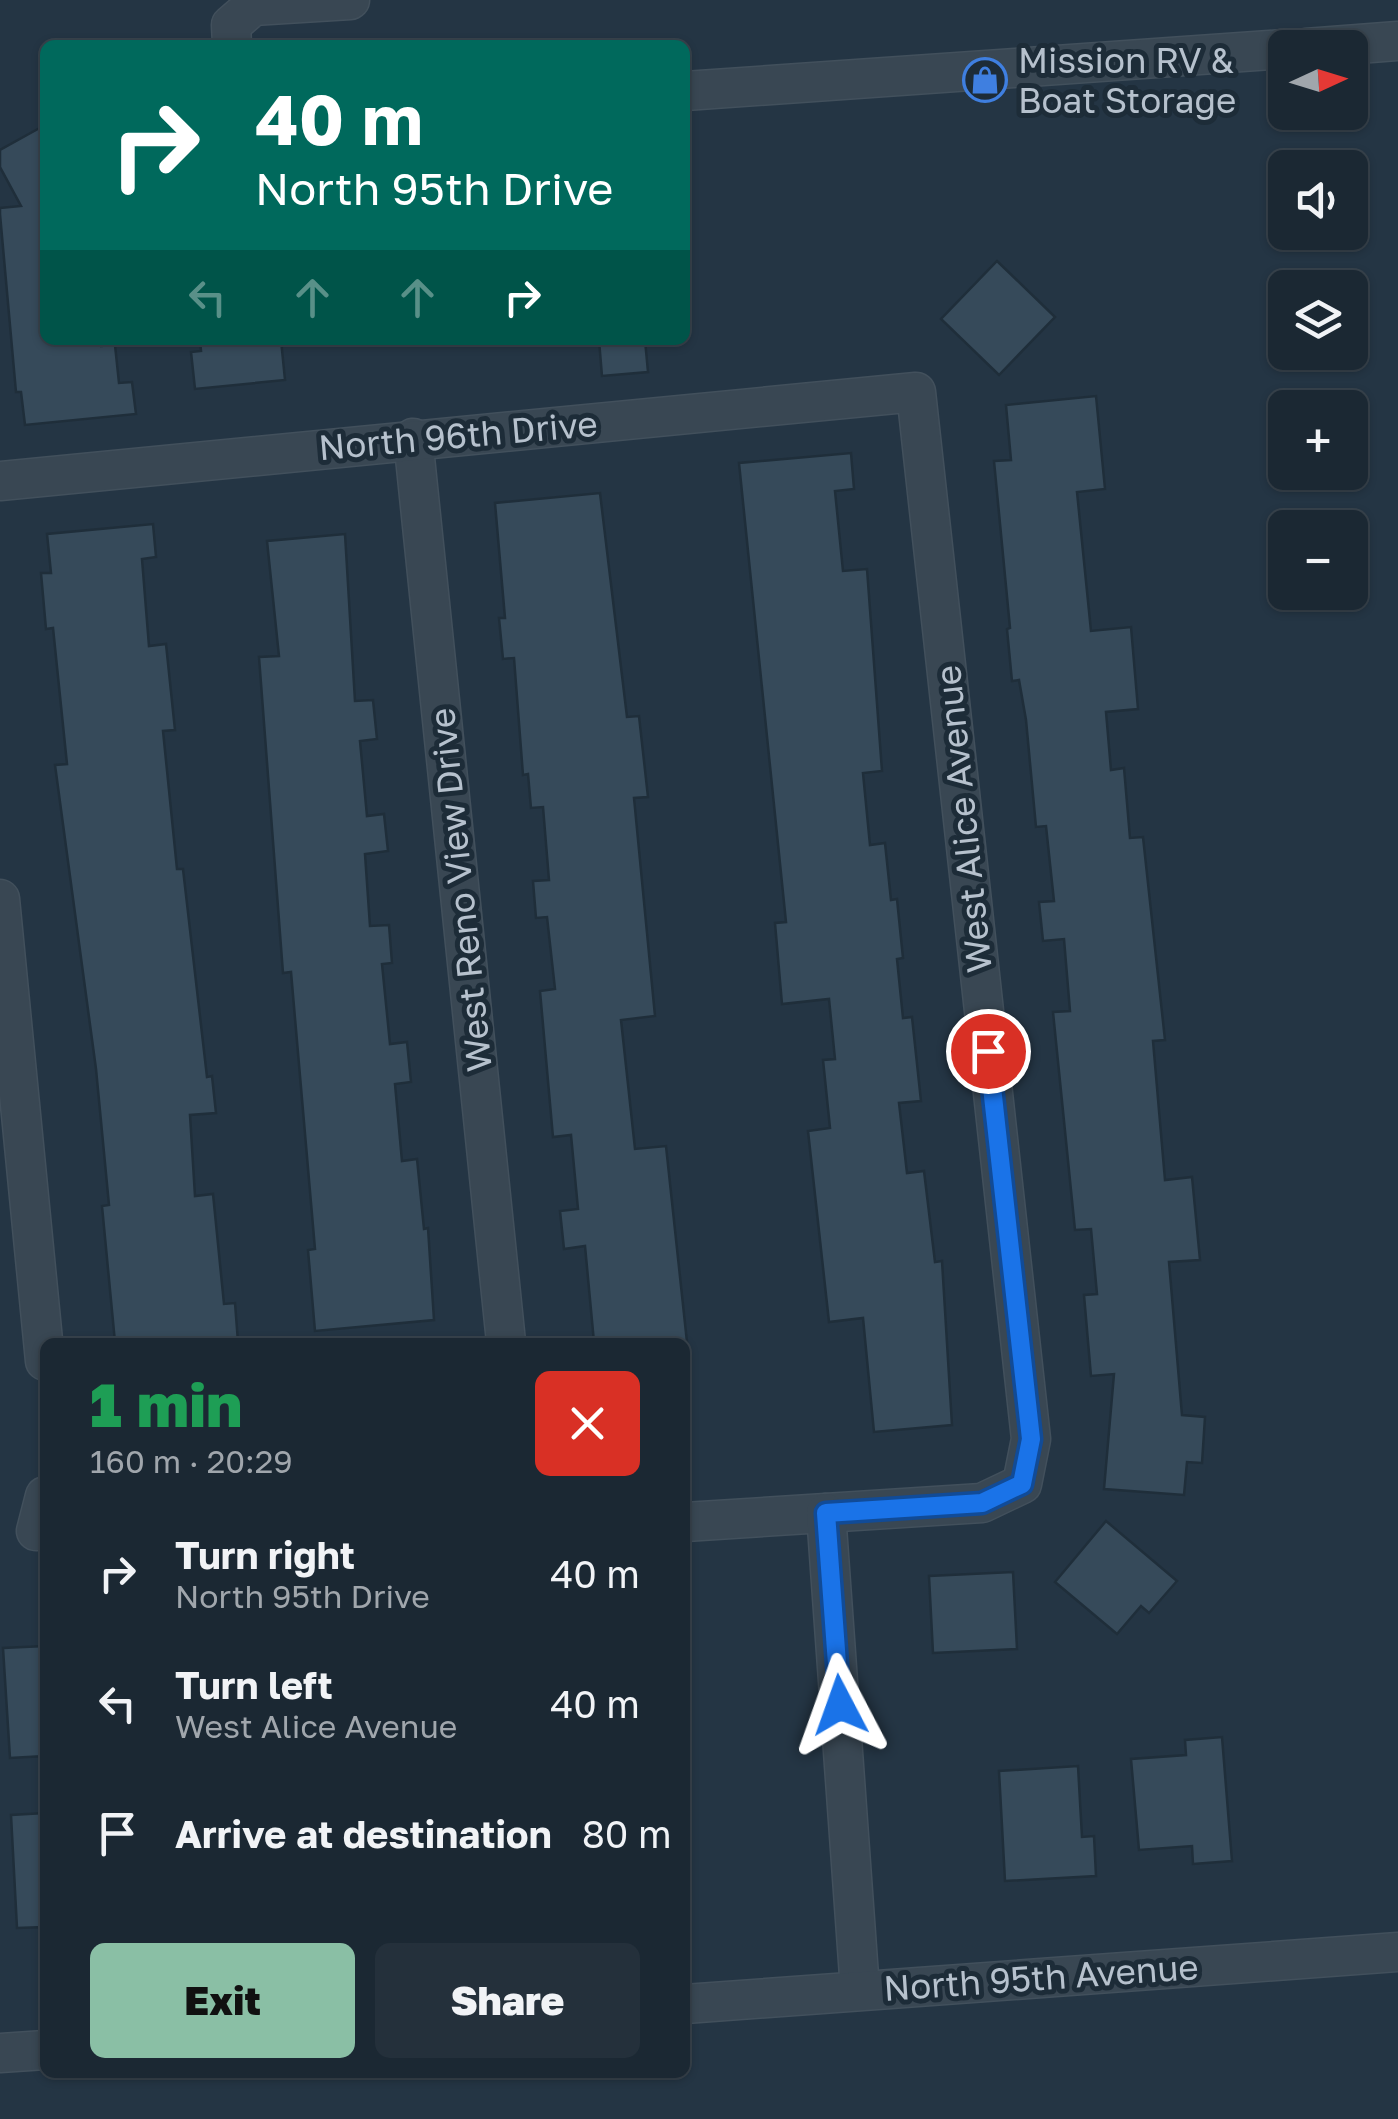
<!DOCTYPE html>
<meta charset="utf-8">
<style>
body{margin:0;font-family:"Golos Text",sans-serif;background:#24303b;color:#f1f3f6;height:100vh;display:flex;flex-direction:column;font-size:38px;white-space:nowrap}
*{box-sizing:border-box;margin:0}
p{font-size:32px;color:#a0a6ac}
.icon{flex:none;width:55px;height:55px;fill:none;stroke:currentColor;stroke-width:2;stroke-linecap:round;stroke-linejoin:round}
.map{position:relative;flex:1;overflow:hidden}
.details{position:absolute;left:40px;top:1338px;width:650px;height:740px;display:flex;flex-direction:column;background:#1b2833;border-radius:15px;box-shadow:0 2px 8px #0004,0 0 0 2px #39444e}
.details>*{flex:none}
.hud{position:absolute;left:40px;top:40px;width:650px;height:305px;border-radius:15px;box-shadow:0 2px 8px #0004,0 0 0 2px #39444e;background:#00695c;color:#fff;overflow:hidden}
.needle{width:65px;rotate:86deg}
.tools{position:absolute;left:1268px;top:30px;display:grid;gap:20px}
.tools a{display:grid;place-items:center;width:100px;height:100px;border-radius:15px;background:#1b2833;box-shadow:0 2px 8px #0004,0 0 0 2px #39444e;font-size:50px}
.pin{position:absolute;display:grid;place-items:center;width:85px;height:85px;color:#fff;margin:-42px;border:5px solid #fff;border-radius:50%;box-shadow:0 2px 10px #0007}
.me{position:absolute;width:110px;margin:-55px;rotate:356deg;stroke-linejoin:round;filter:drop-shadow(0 0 8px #0008)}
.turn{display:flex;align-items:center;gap:35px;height:210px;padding:0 50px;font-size:45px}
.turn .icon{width:130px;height:130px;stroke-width:2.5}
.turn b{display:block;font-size:70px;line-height:85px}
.lanes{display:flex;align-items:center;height:95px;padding:0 50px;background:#0003;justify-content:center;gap:50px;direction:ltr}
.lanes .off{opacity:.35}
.round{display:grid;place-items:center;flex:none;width:105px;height:105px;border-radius:15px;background:#24303b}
.summary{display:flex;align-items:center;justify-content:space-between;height:170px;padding:0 50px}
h1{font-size:60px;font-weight:800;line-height:75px;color:#1e9e55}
.button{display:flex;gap:20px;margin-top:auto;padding:20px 50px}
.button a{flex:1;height:115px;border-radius:15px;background:#8abfa5;color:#111;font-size:40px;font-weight:800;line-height:115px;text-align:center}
.button a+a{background:#24303b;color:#f1f3f6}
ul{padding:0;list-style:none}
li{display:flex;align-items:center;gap:30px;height:130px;padding:0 50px}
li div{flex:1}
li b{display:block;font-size:38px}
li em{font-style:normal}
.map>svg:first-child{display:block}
.building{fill:#364a5a;stroke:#1f2e3a;stroke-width:2.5}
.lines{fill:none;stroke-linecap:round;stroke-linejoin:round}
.minor-casing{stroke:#42505c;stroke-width:41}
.minor{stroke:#394753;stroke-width:38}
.route-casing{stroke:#114b97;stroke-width:25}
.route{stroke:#1a73e8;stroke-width:18}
.labels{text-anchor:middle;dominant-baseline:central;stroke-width:10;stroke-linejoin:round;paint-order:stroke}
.poi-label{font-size:35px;fill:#b6c1cd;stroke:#1d2c38;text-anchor:start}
.street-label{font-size:35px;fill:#b6c1cd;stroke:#1d2c38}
</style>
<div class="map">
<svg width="1398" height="2119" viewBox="0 0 1398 2119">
<rect width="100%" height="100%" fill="#243544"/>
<g class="building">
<polygon points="45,125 45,340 100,340 101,346 115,345 119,383 132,382 136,414 25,425 21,392 16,392 0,214 0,208 21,206 0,167 0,150"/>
<polygon points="997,261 1055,317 999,375 941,319"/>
<polygon points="200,340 281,340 285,380 195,389 191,352 201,351"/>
<polygon points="599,340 645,340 648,372 602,376"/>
<polygon points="1096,396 1105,489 1077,492 1091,631 1131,627 1138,709 1106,712 1111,770 1124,768 1130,838 1143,837 1165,1040 1153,1041 1165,1180 1192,1177 1200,1260 1169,1262 1182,1415 1205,1417 1202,1463 1187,1462 1184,1495 1104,1489 1114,1374 1091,1376 1084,1295 1097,1294 1091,1229 1075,1230 1053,1012 1070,1011 1064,939 1043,941 1039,902 1054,901 1046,826 1036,827 1026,720 1019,680 1012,681 1007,629 1010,628 994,461 1011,460 1006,405"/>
<polygon points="851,453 854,489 835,491 843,571 867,569 882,771 863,773 870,845 885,843 891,900 897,899 903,958 897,959 903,1018 912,1017 921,1101 899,1103 907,1173 924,1171 935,1262 942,1261 952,1425 874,1432 863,1318 829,1322 808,1131 830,1128 823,1060 835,1059 829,999 782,1004 775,923 786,922 739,463"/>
<polygon points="600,493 627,717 639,716 648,797 634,798 655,1016 621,1020 635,1149 666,1146 687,1342 594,1342 585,1246 564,1249 560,1211 578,1209 571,1135 553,1137 540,991 555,989 547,917 536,918 533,881 549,880 543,807 531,808 528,774 523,775 514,658 503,659 499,618 505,618 495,503"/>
<polygon points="153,524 156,557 142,559 149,646 166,644 175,730 163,731 177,869 183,869 207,1077 212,1076 216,1113 190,1115 195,1196 213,1194 224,1304 235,1303 238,1342 115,1342 102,1206 109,1205 96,1069 55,765 67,764 53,628 46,629 41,573 51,573 47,534"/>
<polygon points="345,534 355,701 373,700 377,739 360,741 367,816 384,814 388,851 365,854 370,926 389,925 392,963 382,964 390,1044 407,1042 411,1082 395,1084 402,1161 417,1159 424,1229 428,1228 434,1320 315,1331 308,1250 315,1249 291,972 283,973 259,657 279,656 267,541"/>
<polygon points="1106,1521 1177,1581 1149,1613 1141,1606 1117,1634 1055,1582"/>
<polygon points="1013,1572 1017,1649 933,1653 929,1576"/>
<polygon points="45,1646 45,1756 10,1758 3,1648"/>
<polygon points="1222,1737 1232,1861 1193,1864 1192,1846 1139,1850 1131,1759 1186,1755 1185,1740"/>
<polygon points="1078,1766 1082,1837 1094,1836 1096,1876 1005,1881 999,1771"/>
<polygon points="45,1813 45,1927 17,1928 11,1815"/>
</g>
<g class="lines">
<g class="minor-casing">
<g id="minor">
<polyline points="232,45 231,25 253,6 350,0"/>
<polyline points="1306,48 1398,41"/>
<polyline points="685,91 1285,49"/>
<polyline points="413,438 506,1342"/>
<polyline points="0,481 916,392 1031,1439 1022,1484 982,1503 685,1522"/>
<polyline points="0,899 45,1361"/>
<polyline points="826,1513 860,1990"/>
<polyline points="36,1531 45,1496"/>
<polyline points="685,2004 1398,1952"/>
<polyline points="0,2053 45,2050"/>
</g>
</g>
<use href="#minor" class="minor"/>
</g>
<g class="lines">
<g class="route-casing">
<polyline id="route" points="840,1705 826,1513 982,1503 1022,1484 1031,1439 988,1051"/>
</g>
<use href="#route" class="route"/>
</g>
<defs>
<g id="shop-ring" transform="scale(2.25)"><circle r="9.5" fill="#1d2c38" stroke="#3f7fe0" stroke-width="1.5"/><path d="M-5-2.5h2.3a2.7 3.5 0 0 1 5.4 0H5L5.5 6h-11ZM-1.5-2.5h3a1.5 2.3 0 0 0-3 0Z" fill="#3f7fe0"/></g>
</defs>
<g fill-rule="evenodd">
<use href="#shop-ring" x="985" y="80"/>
</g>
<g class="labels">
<g class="poi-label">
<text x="1018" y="60">Mission RV &amp;<tspan x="1018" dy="40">Boat Storage</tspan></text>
</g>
<g class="street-label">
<text transform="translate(458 435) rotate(-5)">North 96th Drive</text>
<text transform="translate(963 819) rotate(-96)">West Alice Avenue</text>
<text transform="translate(460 890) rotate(-96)">West Reno View Drive</text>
<text transform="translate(1041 1977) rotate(-4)">North 95th Avenue</text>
</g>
</g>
</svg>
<div class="tools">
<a><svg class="needle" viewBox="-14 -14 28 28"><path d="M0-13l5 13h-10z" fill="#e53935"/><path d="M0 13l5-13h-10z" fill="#a0a6ac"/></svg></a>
<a><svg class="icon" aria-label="sound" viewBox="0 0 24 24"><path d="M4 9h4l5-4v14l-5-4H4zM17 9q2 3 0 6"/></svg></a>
<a><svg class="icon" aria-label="layers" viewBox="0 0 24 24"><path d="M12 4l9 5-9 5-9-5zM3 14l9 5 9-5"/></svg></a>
<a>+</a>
<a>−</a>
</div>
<div class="pin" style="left:988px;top:1051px;background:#d93025"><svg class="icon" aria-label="arrive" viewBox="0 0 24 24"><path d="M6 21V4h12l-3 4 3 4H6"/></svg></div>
<svg class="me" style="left:840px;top:1705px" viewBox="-20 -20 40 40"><path d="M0-17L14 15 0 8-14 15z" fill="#1a73e8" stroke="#fff" stroke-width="4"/></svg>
<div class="hud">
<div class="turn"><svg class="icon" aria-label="right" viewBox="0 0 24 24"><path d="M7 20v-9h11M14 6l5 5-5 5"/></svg><div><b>40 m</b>North 95th Drive</div></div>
<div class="lanes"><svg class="icon off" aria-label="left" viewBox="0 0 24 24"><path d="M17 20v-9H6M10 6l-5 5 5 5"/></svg><svg class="icon off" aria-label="ahead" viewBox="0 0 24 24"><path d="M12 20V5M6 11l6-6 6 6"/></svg><svg class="icon off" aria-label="ahead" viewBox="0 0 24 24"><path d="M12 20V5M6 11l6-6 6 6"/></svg><svg class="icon" aria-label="right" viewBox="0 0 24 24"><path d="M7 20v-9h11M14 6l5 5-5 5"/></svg></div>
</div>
<section class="details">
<div class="summary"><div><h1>1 min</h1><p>160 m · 20:29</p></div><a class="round" style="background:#d93025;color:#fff"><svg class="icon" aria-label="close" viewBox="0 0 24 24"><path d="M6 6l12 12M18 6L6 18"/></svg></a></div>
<ul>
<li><svg class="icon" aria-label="right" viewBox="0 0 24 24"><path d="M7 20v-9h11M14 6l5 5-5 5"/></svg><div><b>Turn right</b><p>North 95th Drive</p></div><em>40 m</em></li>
<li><svg class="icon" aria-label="left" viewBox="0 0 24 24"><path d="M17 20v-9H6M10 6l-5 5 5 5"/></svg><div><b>Turn left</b><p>West Alice Avenue</p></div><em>40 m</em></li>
<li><svg class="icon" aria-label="arrive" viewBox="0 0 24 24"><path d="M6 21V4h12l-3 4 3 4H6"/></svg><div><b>Arrive at destination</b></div><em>80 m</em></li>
</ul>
<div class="button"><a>Exit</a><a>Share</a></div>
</section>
</div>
